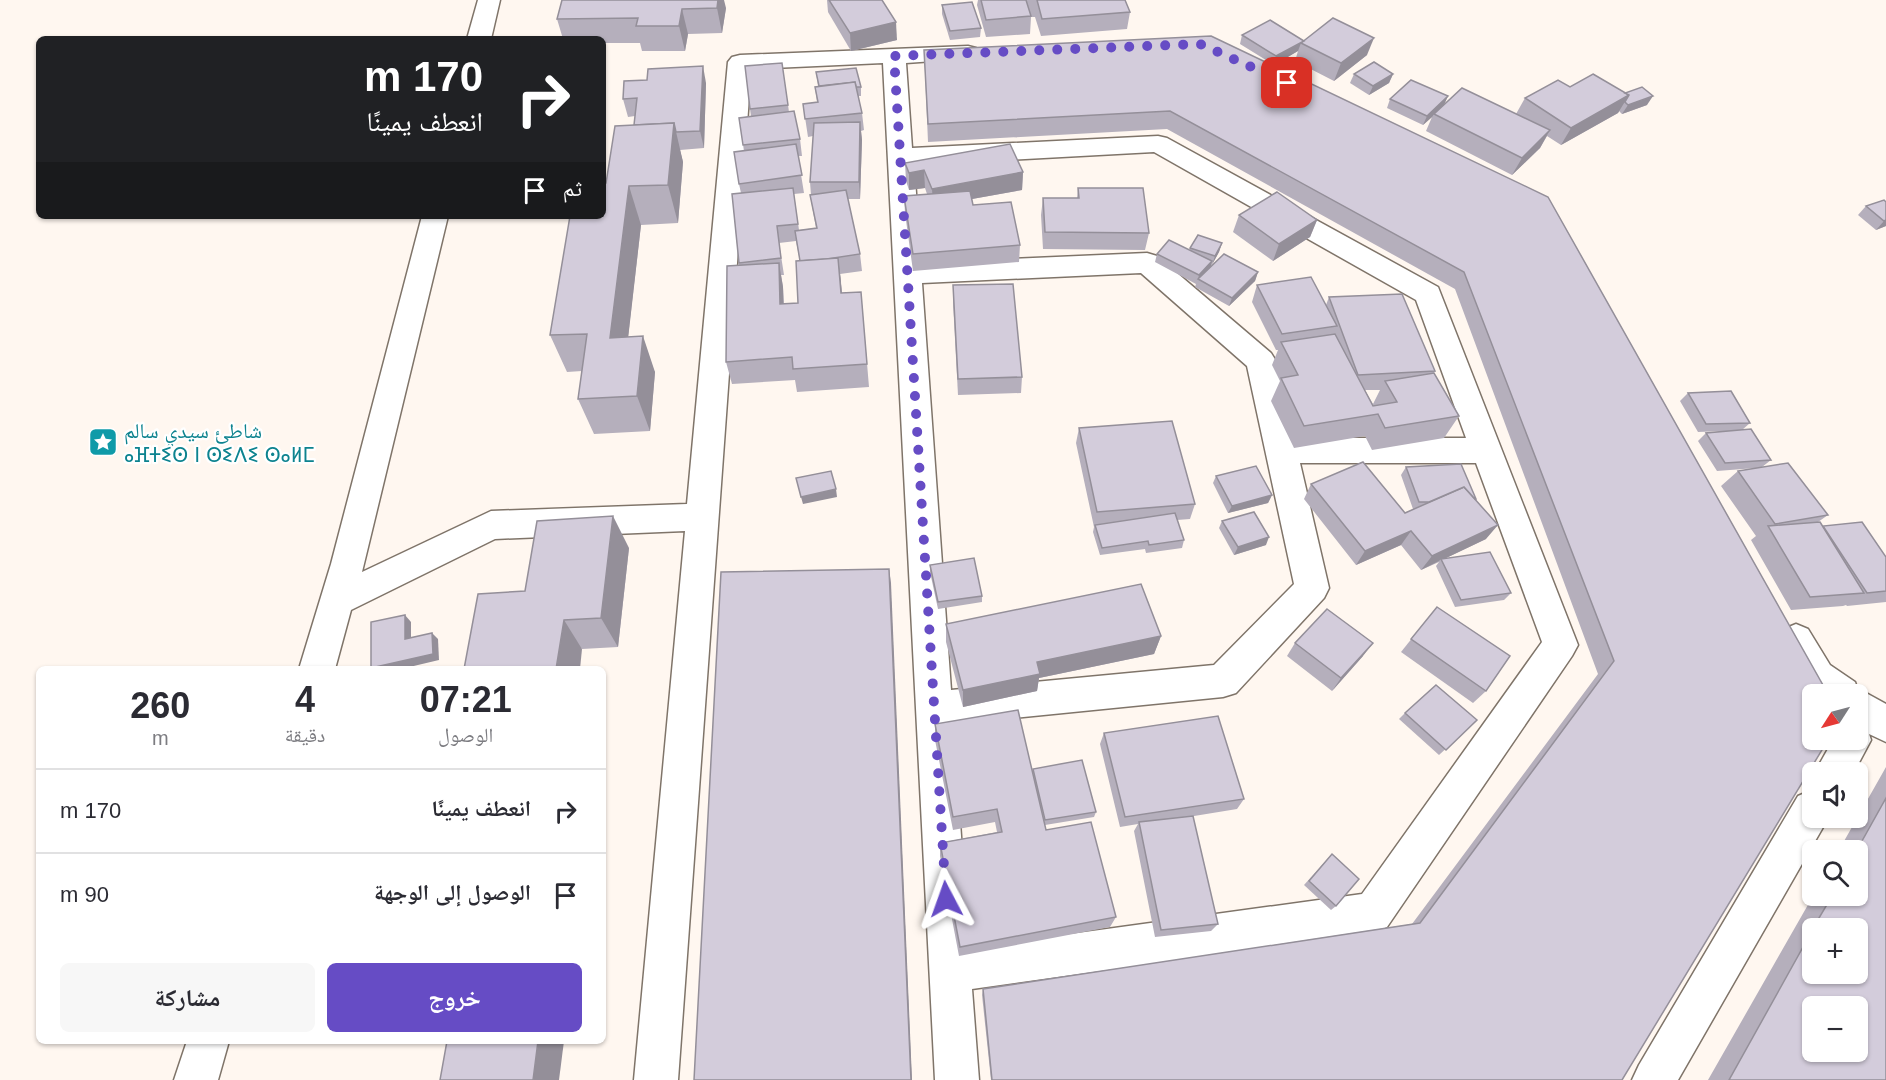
<!DOCTYPE html>
<html lang="ar">
<meta charset="utf-8">
<style>
body{margin:0;font-family:Arial,"Noto Naskh Arabic","Noto Sans Tifinagh",sans-serif;background:#f7f7f7;color:#2b2b33;direction:rtl;height:100vh;display:flex;flex-direction:column;font-size:22px;white-space:nowrap}
*{box-sizing:border-box;margin:0}
p{font-size:20px;color:#7c7c81}
.icon{flex:none;width:33px;height:33px;fill:none;stroke:currentColor;stroke-width:2;stroke-linecap:round;stroke-linejoin:round}
.map{position:relative;flex:1;overflow:hidden;direction:ltr}
.drawer{position:absolute;left:36px;top:666px;width:570px;height:378px;display:flex;flex-direction:column;background:#fff;border-radius:9px;box-shadow:0 2px 4px #0004;direction:rtl}
.drawer>*{flex:none}
.top-card{position:absolute;left:36px;top:36px;width:570px;height:183px;border-radius:9px;box-shadow:0 2px 4px #0004;direction:rtl;background:#202124;color:#fff;overflow:hidden}
.needle{width:39px;rotate:234deg}
.fabs{position:absolute;left:1802px;top:684px;display:grid;gap:12px}
.fabs a{display:grid;place-items:center;width:66px;height:66px;border-radius:9px;background:#fff;box-shadow:0 2px 4px #0004;font-size:30px}
.pin{position:absolute;display:grid;place-items:center;width:51px;height:51px;color:#fff;margin:-26px;border-radius:12px;box-shadow:0 3px 9px #0006}
.me{position:absolute;width:66px;margin:-33px;rotate:356deg;stroke-linejoin:round;filter:drop-shadow(0 0 4px #0008)}
.turn{display:flex;align-items:center;gap:21px;height:126px;padding:0 24px;font-size:27px}
.turn .icon{width:78px;height:78px;stroke-width:2.5}
.turn b{display:block;font-size:42px;line-height:51px}
.then{display:flex;align-items:center;height:57px;padding:0 24px;background:#0003;gap:12px;font-size:22px}
.eta{display:flex;justify-content:space-evenly;align-items:center;height:102px;text-align:center}
.eta b{font-size:36px;font-weight:700;line-height:42px}
.primary-button{display:flex;gap:12px;margin-top:auto;padding:12px 24px}
.primary-button a{flex:1;height:69px;border-radius:9px;background:#664cc5;color:#fff;font-size:24px;font-weight:700;line-height:69px;text-align:center}
.primary-button a+a{background:#f7f7f7;color:#2b2b33}
ul{padding:0;list-style:none}
li{display:flex;align-items:center;gap:18px;height:84px;padding:0 24px;border-top:2px solid #e1e1e2}
li div{flex:1}
li b{display:block;font-size:22px}
li em{font-style:normal}
.map>svg:first-child{display:block}
.lines{fill:none;stroke-linecap:round;stroke-linejoin:round}
.minor-casing{stroke:#7f7469;stroke-width:3}
.minor{fill:#fff;fill-rule:evenodd}
.wall{fill:#b5afbc;fill-rule:evenodd}
.shaded-wall{fill:#948f99}
.building{fill:#d3ccdb;stroke:#948f99;stroke-width:1.5;fill-rule:evenodd}
.route{stroke:#664cc5;stroke-width:10;stroke-dasharray:0 18}
.labels{text-anchor:middle;dominant-baseline:central;stroke-width:4.5;stroke-linejoin:round;paint-order:stroke}
.culture-label{font-size:21px;fill:#0d838f;stroke:#fff;text-anchor:start}
</style>
<div class="map">
<svg width="1886" height="1080" viewBox="0 0 1886 1080">
<rect width="100%" height="100%" fill="#fff7f0"/>
<g class="lines">
<g class="minor-casing">
<g id="minor">
<polygon points="478,0 500,0 491,39 467,39"/>
<path d="M968 46 976 48 980 53 976 58 906 63 912 148 1158 136 1167 138 1438 287 1578 645 1572 656 1387 927 1373 933 972 989 979 1080H935L883 63 751 69 678 1080H634L685 531 495 539 351 610 335 669H299L331 564 422 216H448L362 572 491 511 687 504 728 62 732 57 740 55ZM1154 152 1416 300 1466 438H1294L1276 361 1271 353 1157 256 1147 253 921 263 914 165ZM1141 273 1247 366 1294 584 1214 665 951 690 922 283ZM1300 463H1476L1542 642 1362 894 969 948 953 724 1223 697 1236 693 1324 598 1329 588Z"/>
<polygon points="1796,624 1808,629 1830,665 1855,682 1857,688 1886,704 1886,742 1869,734 1871,740 1854,772 1815,772 1833,740 1857,740 1857,694 1813,694 1804,689 1779,640 1784,629"/>
<polygon points="1812,790 1812,818 1828,818 1826,822 1678,1080 1632,1080 1639,1065 1798,796"/>
<polygon points="187,1041 229,1041 218,1080 174,1080"/>
</g>
</g>
<use href="#minor" class="minor"/>
</g>
<g class="wall">
<polygon points="562,0 726,8 722,33 688,34 685,51 642,51 640,43 603,43 603,39 563,39 557,19"/>
<polygon points="827,0 882,0 897,40 851,51 828,12"/>
<polygon points="978,0 1125,0 1130,12 1127,29 1041,36 1035,17 1031,17 1030,34 986,37 977,5"/>
<polygon points="942,5 981,28 980,37 950,40 942,14"/>
<polygon points="1242,35 1304,41 1367,55 1334,81 1295,61 1298,51 1274,65 1240,44"/>
<polygon points="924,50 1548,197 1828,694 1622,1080 991,1080 982,995 983,989 1412,924 1598,674 1455,289 1167,129 928,142"/>
<path d="M782 63 789 112 800 139 802 156H798L804 193 794 194 799 230 816 228 810 195H811L810 182 813 136 808 137 803 104 817 102 815 87 818 86 816 72 861 87V96H858L862 113 864 130 861 131 862 140 860 199H848L860 254 862 271 840 274 842 293 861 292 869 387 797 392 795 380 732 384 726 362 739 265 732 194 741 193 739 184 744 151 739 118 751 116 750 109ZM796 241 800 261 798 303 784 304 783 287 781 275H784L779 243Z"/>
<polygon points="1354,74 1393,74 1389,83 1369,95 1350,83"/>
<polygon points="706,83 704,148 680,150 683,162 678,223 641,225 628,337 655,372 650,431 594,434 578,399 582,371 567,372 550,335 606,183 634,125 635,116 628,117 623,99"/>
<polygon points="1570,87 1625,93 1647,105 1622,114 1619,111 1618,113 1561,145 1547,136 1540,148 1512,175 1426,131 1432,117 1423,125 1387,108 1390,99 1448,96 1444,104 1516,114 1525,98"/>
<polygon points="905,163 1023,172 1022,190 972,199 973,205 1020,245 1019,262 913,271 905,213 904,196 927,194 925,188 909,190 906,181"/>
<polygon points="1078,188 1149,233 1145,250 1043,249 1041,215 1043,198 1077,198"/>
<polygon points="1884,200 1886,226 1876,230 1858,215 1866,206"/>
<polygon points="1239,215 1317,220 1310,237 1273,261 1233,232"/>
<polygon points="1222,243 1219,252 1211,266 1258,272 1255,281 1229,306 1195,287 1196,284 1155,262 1157,254 1190,250 1190,248"/>
<polygon points="953,285 1022,377 1021,393 958,395 953,302"/>
<path d="M1257 285 1326 305 1329 297 1435 371 1433 374 1459 416 1444 438 1372 450 1365 436 1294 448 1271 401 1280 381 1272 365 1278 350H1276L1252 302ZM1365 390H1380L1373 404Z"/>
<polygon points="1688,393 1750,423 1742,430 1771,460 1762,467 1828,515 1818,522 1822,526 1823,526 1886,557 1886,602 1847,606 1846,605 1843,606 1791,610 1751,540 1756,536 1721,486 1738,471 1756,468 1717,471 1698,441 1706,433 1723,431 1698,432 1680,401"/>
<polygon points="1079,428 1195,504 1190,519 1177,520 1184,540 1182,548 1146,553 1145,549 1100,555 1093,532 1094,527 1076,443"/>
<polygon points="1406,467 1475,500 1486,539 1446,558 1511,593 1504,600 1455,607 1436,566 1439,562 1421,570 1401,545 1356,565 1304,499 1311,484 1405,513 1413,509 1401,475"/>
<polygon points="1216,476 1272,495 1268,503 1228,513 1213,483"/>
<polygon points="1222,521 1266,545 1234,555 1219,528"/>
<polygon points="629,548 618,647 582,649 525,591"/>
<polygon points="930,565 982,596 982,602 938,609 930,572"/>
<polygon points="1437,607 1486,691 1473,703 1401,652"/>
<polygon points="946,624 1161,636 1154,654 1039,678 1037,691 963,707 946,642"/>
<polygon points="1295,643 1363,656 1332,691 1287,656"/>
<polygon points="1405,713 1477,720 1439,755 1399,719"/>
<polygon points="935,724 1032,772 1033,769 1096,812 1094,817 1045,825 1046,830 1116,917 1110,927 959,956 940,856 940,843 997,832 995,822 953,830 935,740"/>
<polygon points="1104,733 1244,799 1237,809 1188,817 1218,924 1211,931 1155,937 1134,831 1138,824 1120,827 1100,744"/>
<path d="M1886 767V1080H1708L1813 896H1857V850H1839ZM1812 928H1857L1812 974Z"/>
<polygon points="1332,854 1336,906 1331,910 1304,885"/>
</g>
<g class="shaded-wall">
<polygon points="718,0 724,0 726,8 722,33 717,8"/>
<polygon points="682,9 688,34 685,51 679,26"/>
<polygon points="896,22 897,40 851,51 850,33"/>
<polygon points="1374,38 1367,55 1334,81 1341,63"/>
<polygon points="1304,41 1301,43 1298,51 1274,65 1276,56"/>
<polygon points="703,66 706,83 704,148 700,131"/>
<polygon points="1393,74 1389,83 1369,95 1373,86"/>
<polygon points="603,80 604,84 603,105"/>
<polygon points="1629,95 1618,113 1561,145 1571,128"/>
<polygon points="1448,96 1444,105 1434,114 1432,117 1423,125 1427,116"/>
<polygon points="1653,96 1647,105 1622,114 1628,105"/>
<polygon points="860,122 862,140 860,199 859,182"/>
<polygon points="674,123 683,162 678,223 668,185"/>
<polygon points="1550,130 1540,148 1512,175 1522,158"/>
<polygon points="924,170 925,188 909,190 909,173"/>
<polygon points="1023,172 1022,190 933,206 932,189"/>
<polygon points="629,186 641,225 624,374 610,338"/>
<polygon points="1317,220 1310,237 1273,261 1279,244"/>
<polygon points="1886,220 1886,226 1876,230 1884,221"/>
<polygon points="1222,243 1219,252 1212,265 1215,256"/>
<polygon points="838,258 841,282 843,317 841,293"/>
<polygon points="1212,261 1210,270 1198,279 1199,275"/>
<polygon points="779,263 783,287 784,327 780,304"/>
<polygon points="1258,272 1255,281 1229,306 1232,298"/>
<polygon points="643,336 655,372 650,431 637,396"/>
<polygon points="836,489 837,497 803,504 801,497"/>
<polygon points="1272,495 1268,503 1228,513 1232,506"/>
<polygon points="613,516 629,548 618,647 601,618"/>
<polygon points="1498,525 1486,539 1442,560 1441,559 1439,561 1421,570 1432,556"/>
<polygon points="1411,531 1401,545 1356,565 1365,551"/>
<polygon points="1269,537 1266,545 1234,555 1238,547"/>
<polygon points="889,569 891,583 912,1080 911,1080"/>
<polygon points="405,615 411,622 411,645 405,639"/>
<polygon points="564,620 582,649 580,669 556,669"/>
<polygon points="432,633 438,639 439,660 401,669 372,669 371,668"/>
<polygon points="1161,636 1154,654 1039,678 1037,691 963,707 963,690 1037,662"/>
<polygon points="1373,643 1363,656 1332,691 1341,678"/>
<polygon points="538,1041 564,1041 559,1080 533,1080"/>
</g>
<g class="building">
<polygon points="562,0 718,0 717,8 682,9 679,26 636,26 638,18 557,19"/>
<polygon points="829,0 882,0 896,22 850,33"/>
<polygon points="981,0 1026,0 1031,16 986,20"/>
<polygon points="1037,0 1125,0 1130,12 1042,19"/>
<polygon points="972,2 981,28 950,31 942,5"/>
<polygon points="1333,18 1374,38 1341,63 1301,43"/>
<polygon points="1270,20 1304,41 1276,56 1242,35"/>
<polygon points="1211,36 1548,197 1828,694 1812,694 1812,740 1828,740 1622,1080 992,1080 983,989 1420,923 1614,661 1464,272 1170,111 928,124 924,50"/>
<polygon points="1374,62 1393,74 1373,86 1354,74"/>
<polygon points="782,63 788,105 750,109 745,66"/>
<polygon points="703,66 700,131 676,132 674,123 634,125 637,98 623,99 624,81 647,80 648,69"/>
<polygon points="856,68 861,87 856,87 855,82 819,86 816,72"/>
<polygon points="1593,74 1629,95 1571,128 1525,98 1558,80 1570,87"/>
<polygon points="1411,80 1448,96 1427,116 1390,99"/>
<polygon points="855,82 862,113 805,119 803,104 818,102 815,87"/>
<polygon points="1642,87 1653,96 1628,105 1625,102 1629,95 1625,93"/>
<polygon points="1462,88 1550,130 1522,158 1434,114"/>
<polygon points="794,111 800,139 743,145 739,118"/>
<polygon points="860,122 859,182 810,182 814,123"/>
<polygon points="674,123 668,185 629,186 610,338 643,336 637,396 578,399 587,334 550,335 570,216 603,216 603,183 606,183 615,126"/>
<polygon points="796,144 802,175 739,184 734,152"/>
<polygon points="1010,144 1023,172 932,189 924,170 909,173 905,163"/>
<polygon points="793,188 798,224 777,226 781,258 739,263 732,194"/>
<polygon points="1078,188 1143,188 1149,233 1045,232 1043,198 1079,198"/>
<polygon points="846,190 860,254 827,259 800,261 795,231 817,228 810,195"/>
<polygon points="970,191 973,205 1011,202 1020,245 913,254 904,196"/>
<polygon points="1277,192 1317,220 1279,244 1239,215"/>
<polygon points="1884,200 1886,202 1886,220 1884,221 1866,206"/>
<polygon points="1198,235 1222,243 1215,256 1190,248"/>
<polygon points="1169,240 1212,261 1199,275 1157,254"/>
<polygon points="1224,254 1258,272 1232,298 1198,279"/>
<polygon points="838,258 841,293 861,292 867,364 793,369 792,357 726,362 727,266 779,263 780,304 798,303 796,261"/>
<polygon points="1311,277 1337,326 1282,334 1257,285"/>
<polygon points="1013,284 1022,377 958,379 953,285"/>
<polygon points="1402,294 1435,371 1358,375 1329,297"/>
<polygon points="1335,334 1373,406 1397,402 1385,381 1434,373 1459,416 1385,428 1378,414 1304,426 1281,378 1298,375 1281,342"/>
<polygon points="1731,391 1750,423 1706,424 1688,393"/>
<polygon points="1172,421 1195,504 1097,512 1079,428"/>
<polygon points="1751,429 1771,460 1725,463 1706,433"/>
<polygon points="1363,462 1405,513 1464,487 1498,525 1432,556 1411,531 1365,551 1311,484"/>
<polygon points="1788,463 1828,515 1775,524 1738,471"/>
<polygon points="1461,464 1476,499 1475,499 1464,487 1429,502 1419,502 1406,467"/>
<polygon points="1256,466 1272,495 1232,506 1216,476"/>
<polygon points="831,471 836,489 801,497 796,478"/>
<polygon points="1254,512 1269,537 1238,547 1222,521"/>
<polygon points="1175,513 1184,540 1149,545 1148,541 1102,548 1095,525"/>
<polygon points="613,516 601,618 564,620 556,669 464,669 478,594 525,591 537,521"/>
<polygon points="1820,522 1864,593 1810,597 1768,526"/>
<polygon points="1862,522 1886,557 1886,591 1867,593 1823,526"/>
<polygon points="1490,552 1511,593 1461,600 1441,559"/>
<polygon points="974,558 982,596 938,602 930,565"/>
<polygon points="889,569 911,1080 694,1080 721,572"/>
<polygon points="1141,584 1161,636 1037,662 1040,674 963,690 946,624"/>
<polygon points="1437,607 1510,656 1486,691 1411,639"/>
<polygon points="1327,609 1373,643 1341,678 1295,643"/>
<polygon points="405,615 405,639 432,633 433,654 371,668 371,622"/>
<polygon points="1436,685 1477,720 1446,750 1405,713"/>
<polygon points="1018,710 1046,830 1091,822 1116,917 960,947 940,843 1002,832 997,809 953,817 935,724"/>
<polygon points="1218,716 1244,799 1125,817 1104,733"/>
<polygon points="1082,760 1096,812 1045,820 1033,769"/>
<path d="M1886 798V1080H1729L1812 931V974H1857V928H1813L1832 896H1857V850ZM1812 1006H1857V1052H1812Z"/>
<polygon points="1193,816 1218,924 1161,930 1139,822"/>
<polygon points="1332,854 1359,879 1336,906 1309,881"/>
<polygon points="447,1041 538,1041 533,1080 440,1080"/>
</g>
<g class="lines">
<polyline class="route" points="946,899 894,56 1200,44 1287,83"/>
</g>
<defs>
<g id="sight-square" transform="scale(1.5)"><rect x="-9" y="-9" width="18" height="18" rx="4" fill="#0f9aa8" stroke="#fff"/><path d="M0-6L1.8-2.2L6-1.7L2.9 1.2L3.7 5.4L0 3.3L-3.7 5.4L-2.9 1.2L-6-1.7L-1.8-2.2Z" fill="#fff"/></g>
</defs>
<g fill-rule="evenodd">
<use href="#sight-square" x="103" y="442"/>
</g>
<g class="labels">
<g class="culture-label">
<text x="124" y="430">شاطئ سيدي سالم<tspan x="124" dy="24">ⴰⴼⵜⵉⵙ ⵏ ⵙⵉⴷⵉ ⵙⴰⵍⵎ</tspan></text>
</g>
</g>
</svg>
<div class="fabs">
<a><svg class="needle" viewBox="-14 -14 28 28"><path d="M0-13l5 13h-10z" fill="#e53935"/><path d="M0 13l5-13h-10z" fill="#7c7c81"/></svg></a>
<a><svg class="icon" aria-label="sound" viewBox="0 0 24 24"><path d="M4 9h4l5-4v14l-5-4H4zM17 9q2 3 0 6"/></svg></a>
<a><svg class="icon" aria-label="search" viewBox="0 0 24 24"><circle cx="10" cy="10" r="6"/><path d="M15 15l6 6"/></svg></a>
<a>+</a>
<a>−</a>
</div>
<div class="pin" style="left:1287px;top:83px;background:#d93025"><svg class="icon" aria-label="arrive" viewBox="0 0 24 24"><path d="M6 21V4h12l-3 4 3 4H6"/></svg></div>
<svg class="me" style="left:946px;top:899px" viewBox="-20 -20 40 40"><path d="M0-17L14 15 0 8-14 15z" fill="#664cc5" stroke="#fff" stroke-width="4"/></svg>
<div class="top-card">
<div class="turn"><svg class="icon" aria-label="right" viewBox="0 0 24 24"><path d="M7 20v-9h11M14 6l5 5-5 5"/></svg><div><b>170 m</b>انعطف يمينًا</div></div>
<div class="then">ثم<svg class="icon" aria-label="arrive" viewBox="0 0 24 24"><path d="M6 21V4h12l-3 4 3 4H6"/></svg></div>
</div>
<section class="drawer">
<div class="eta">
<div><b>07:21</b><p>الوصول</p></div>
<div><b>4</b><p>دقيقة</p></div>
<div><b>260</b><p>m</p></div>
</div>
<ul>
<li><svg class="icon" aria-label="right" viewBox="0 0 24 24"><path d="M7 20v-9h11M14 6l5 5-5 5"/></svg><div><b>انعطف يمينًا</b></div><em>170 m</em></li>
<li><svg class="icon" aria-label="arrive" viewBox="0 0 24 24"><path d="M6 21V4h12l-3 4 3 4H6"/></svg><div><b>الوصول إلى الوجهة</b></div><em>90 m</em></li>
</ul>
<div class="primary-button"><a>خروج</a><a>مشاركة</a></div>
</section>
</div>
